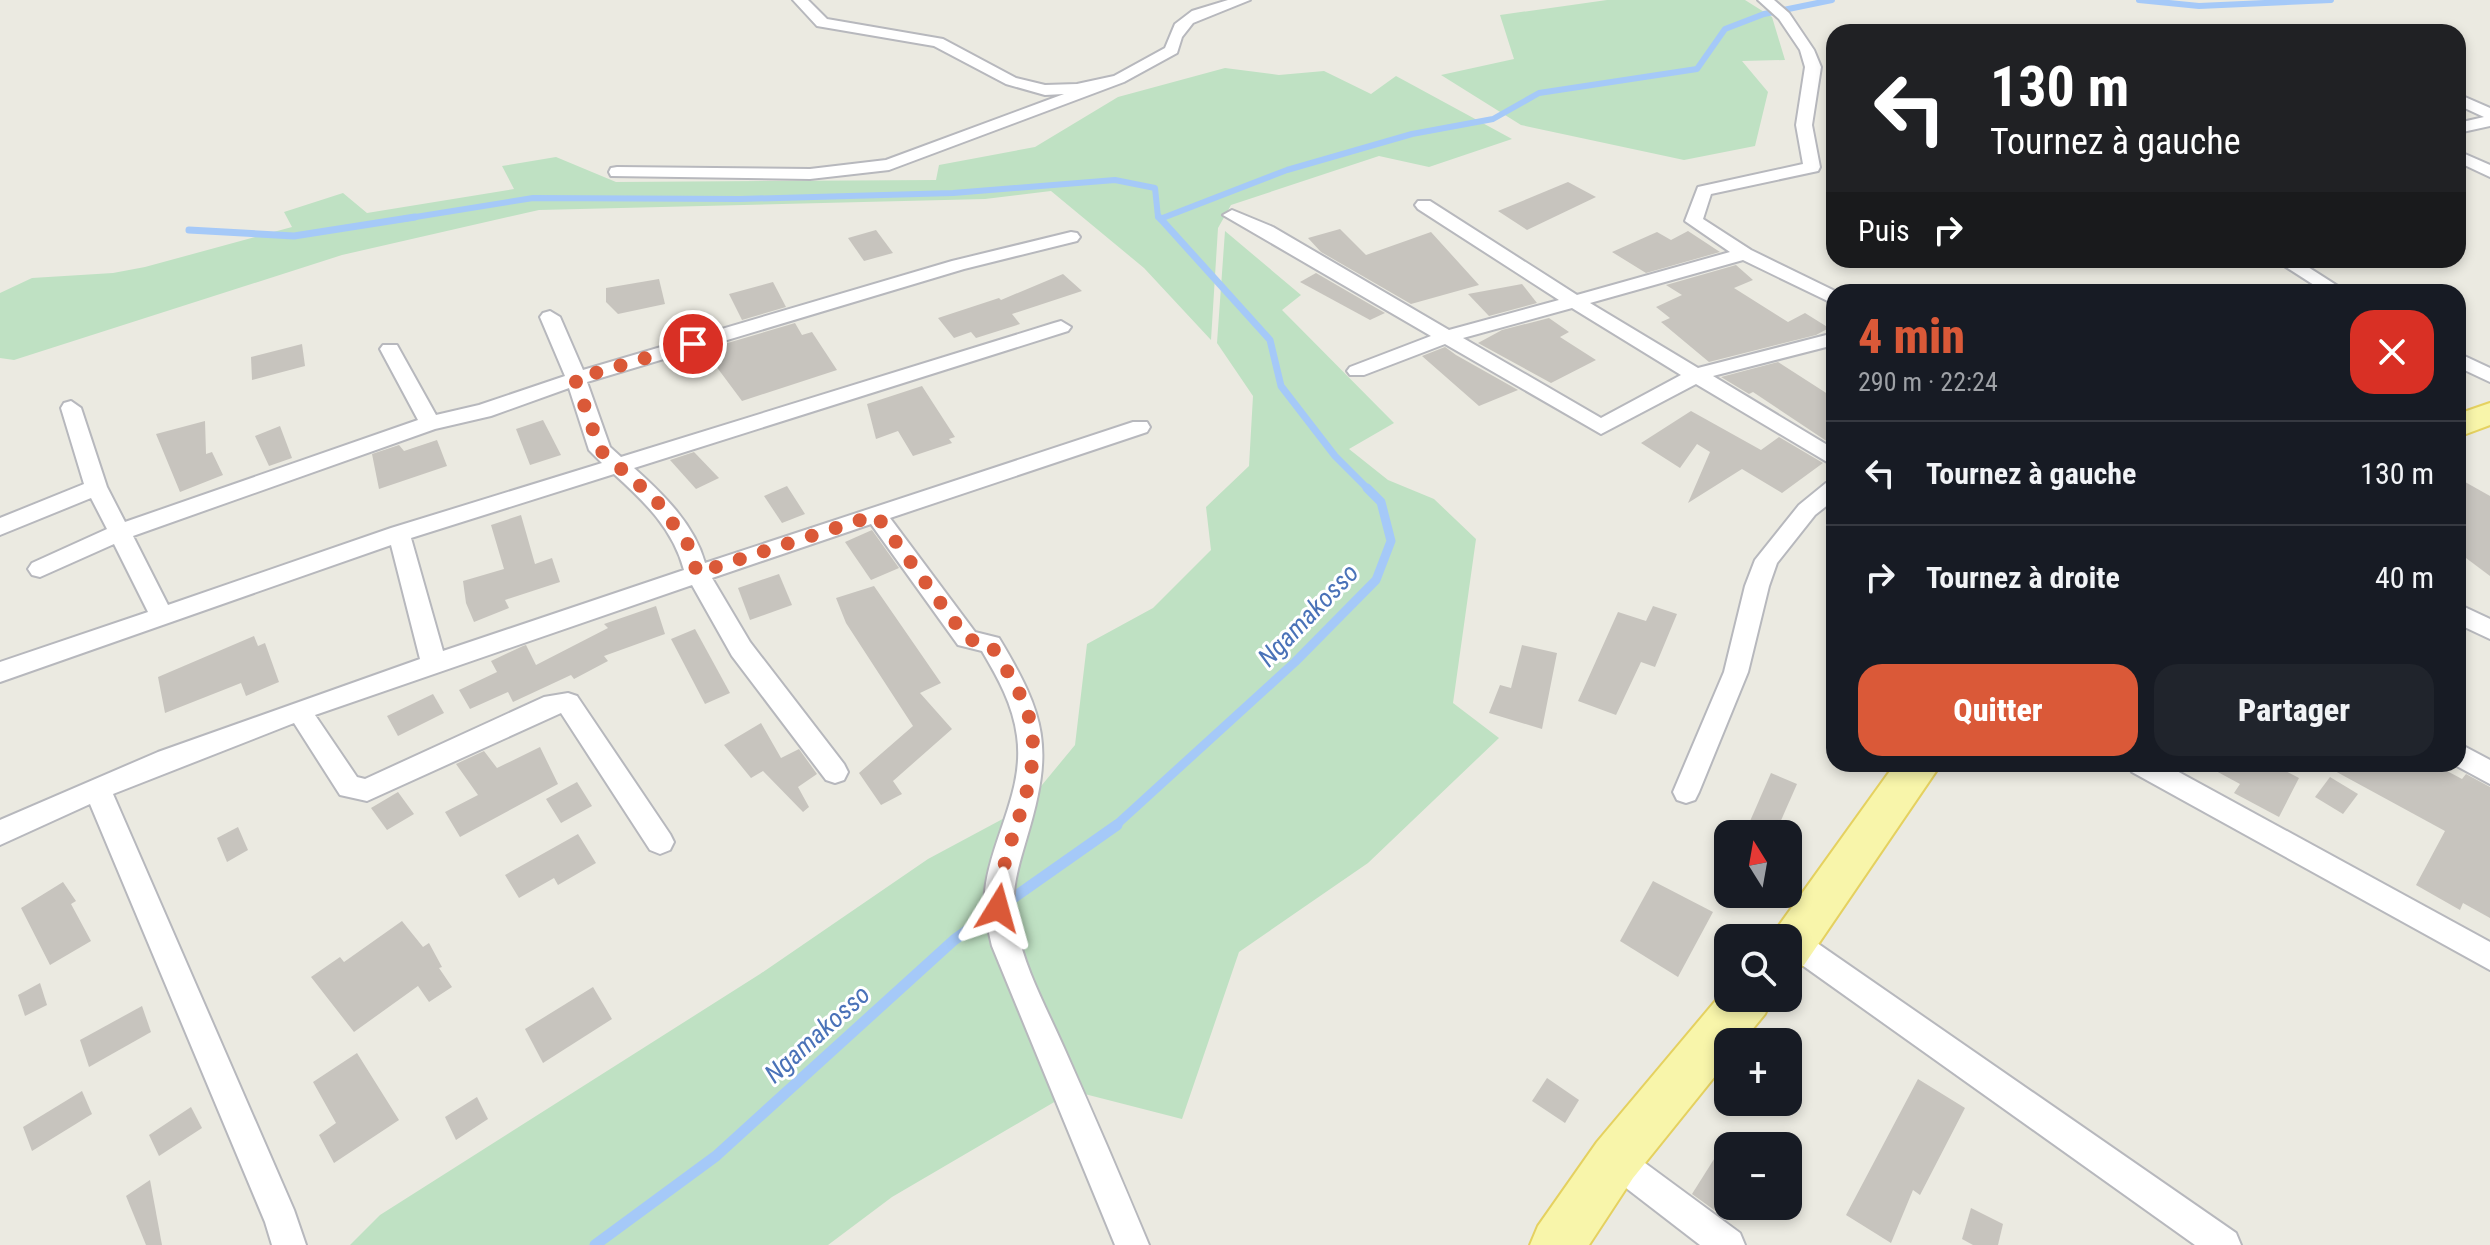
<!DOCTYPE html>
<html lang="fr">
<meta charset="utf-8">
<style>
body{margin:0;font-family:"Roboto Condensed",sans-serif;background:#20242c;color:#f1f3f6;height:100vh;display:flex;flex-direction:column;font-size:30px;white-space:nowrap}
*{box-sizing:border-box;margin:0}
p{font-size:26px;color:#9ea1a6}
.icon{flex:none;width:44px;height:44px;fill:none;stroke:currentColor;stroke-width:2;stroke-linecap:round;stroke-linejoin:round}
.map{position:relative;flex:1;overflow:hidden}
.sheet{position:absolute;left:1826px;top:284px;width:640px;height:488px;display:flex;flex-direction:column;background:#171b24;border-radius:24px;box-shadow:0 4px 12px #0003}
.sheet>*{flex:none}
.hud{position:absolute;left:1826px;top:24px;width:640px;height:244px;border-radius:24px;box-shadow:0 4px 12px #0003;background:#202124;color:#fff;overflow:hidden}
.needle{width:52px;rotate:349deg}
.tools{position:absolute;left:1714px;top:820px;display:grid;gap:16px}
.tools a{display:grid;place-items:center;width:88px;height:88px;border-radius:16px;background:#171b24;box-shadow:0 4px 12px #0003;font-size:40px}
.pin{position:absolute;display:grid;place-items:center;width:68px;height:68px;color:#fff;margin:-34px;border:4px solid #fff;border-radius:50%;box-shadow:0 2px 8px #0007}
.me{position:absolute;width:88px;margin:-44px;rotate:8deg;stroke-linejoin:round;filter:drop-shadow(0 0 6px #0008)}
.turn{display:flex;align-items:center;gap:28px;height:168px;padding:0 32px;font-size:36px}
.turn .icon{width:104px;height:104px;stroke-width:2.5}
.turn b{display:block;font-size:56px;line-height:68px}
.then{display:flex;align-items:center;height:76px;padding:0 32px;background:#0003;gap:16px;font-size:30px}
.round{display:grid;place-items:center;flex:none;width:84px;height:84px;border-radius:24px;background:#20242c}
.headline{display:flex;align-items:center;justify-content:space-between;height:136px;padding:0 32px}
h1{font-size:48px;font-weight:800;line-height:60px;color:#da5938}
.button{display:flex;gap:16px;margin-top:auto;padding:16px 32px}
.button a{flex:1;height:92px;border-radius:24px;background:#da5938;color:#fff;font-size:32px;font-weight:800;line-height:92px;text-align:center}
.button a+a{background:#20242c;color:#f1f3f6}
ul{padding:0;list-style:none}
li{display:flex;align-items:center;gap:24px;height:104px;padding:0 32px;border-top:2px solid #363941}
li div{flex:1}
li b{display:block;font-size:30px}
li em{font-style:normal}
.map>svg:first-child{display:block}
.green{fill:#bfe1c3}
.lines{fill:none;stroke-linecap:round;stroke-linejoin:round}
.stream-far3{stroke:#a5c9f8;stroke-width:6}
.stream-far2{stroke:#a5c9f8;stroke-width:7}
.stream-far1{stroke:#a5c9f8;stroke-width:9}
.stream{stroke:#a5c9f8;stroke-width:11}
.building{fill:#c7c4be}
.street-casing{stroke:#b7b8bd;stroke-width:4}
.primary-casing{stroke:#e5d160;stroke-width:4}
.street{fill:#fff;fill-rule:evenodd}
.primary{fill:#f8f5aa;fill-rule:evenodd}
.route{stroke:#da5938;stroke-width:14;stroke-dasharray:0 25.2}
.labels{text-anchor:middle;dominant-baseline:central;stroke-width:6;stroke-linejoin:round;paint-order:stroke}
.water-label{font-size:26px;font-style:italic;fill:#4a72b8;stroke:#fff}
</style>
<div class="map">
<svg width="2490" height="1245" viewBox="0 0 2490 1245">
<rect width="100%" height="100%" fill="#ebeae1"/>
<g class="green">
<polygon points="1607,0 1745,0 1772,17 1785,60 1742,61 1768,92 1755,146 1684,160 1521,125 1441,75 1514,59 1500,15"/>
<polygon points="1225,68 1279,75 1324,71 1371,94 1396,76 1512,139 1429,167 1379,156 1231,205 1218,228 1211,340 1144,268 1051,191 985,199 539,210 342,255 14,360 0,358 0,293 32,278 113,273 145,267 292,227 284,212 343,193 367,213 514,189 502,166 556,157 616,182 936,180 939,165 1035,147 1118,97"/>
<polygon points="1225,231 1301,295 1282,310 1394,423 1349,449 1388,480 1434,499 1476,539 1453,703 1499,738 1368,863 1239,952 1182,1119 1073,1091 892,1197 828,1245 350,1245 380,1215 760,974 928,859 1023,808 1075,745 1087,644 1153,608 1211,550 1206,507 1249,466 1253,396 1217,343"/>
</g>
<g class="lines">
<g class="stream-far3">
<polyline points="2139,0 2199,6 2331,0"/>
<polyline points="403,219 533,198 740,199 953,193 1115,180 1155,188 1158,217"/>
<polyline points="1160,219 1287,170 1412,134 1493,119 1539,93 1697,69 1725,29 1764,14 1832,0"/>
</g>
<g class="stream-far2">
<polyline points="1159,217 1270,340 1281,386 1335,456 1369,490"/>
<polyline points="189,230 294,236 415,217"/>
</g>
<polyline class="stream-far1" points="1114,827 1295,662 1376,580 1391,541 1381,502 1367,488"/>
<g class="stream">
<polyline points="1006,903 1117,825"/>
<polyline points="595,1245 716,1156 954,940 994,911"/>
</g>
</g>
<g class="building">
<polygon points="1568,182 1596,197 1527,230 1498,211"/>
<polygon points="1340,229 1366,255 1431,232 1479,285 1411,304 1321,252 1308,238"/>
<polygon points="876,230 893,253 864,261 848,238"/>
<polygon points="1688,231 1720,252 1646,273 1612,252 1657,232 1671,240"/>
<polygon points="1736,265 1753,280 1734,288 1788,322 1805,313 1829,328 1816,335 1709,362 1661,322 1670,318 1656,307 1682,295 1666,285"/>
<polygon points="1316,273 1385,313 1370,320 1300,282"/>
<polygon points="1063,274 1082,291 1012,314 1020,324 976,338 971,332 954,338 938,318 999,298 1001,300"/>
<polygon points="659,279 665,304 618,314 606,302 606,288"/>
<polygon points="773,282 786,307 742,320 729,294"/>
<polygon points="1522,284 1537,303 1489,316 1468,294"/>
<polygon points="1549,318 1569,332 1560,337 1596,360 1551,383 1478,343 1502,330"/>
<polygon points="795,323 802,335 812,332 837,370 742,401 704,350"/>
<polygon points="302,344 305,366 252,380 251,357"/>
<polygon points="1445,347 1456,355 1518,390 1479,406 1422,356"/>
<polygon points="1778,362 1834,398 1834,446 1753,392 1749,394 1721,377"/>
<polygon points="922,386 955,437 949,439 952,443 913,456 898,431 876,439 867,404"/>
<polygon points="1691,411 1761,450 1779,437 1823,463 1782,493 1742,469 1688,503 1710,452 1697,444 1680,468 1641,443"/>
<polygon points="543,420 561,455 530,465 516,429"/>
<polygon points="205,421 206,454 212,452 223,475 180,492 156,434"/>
<polygon points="280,426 292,458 269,466 255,436"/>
<polygon points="437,440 447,466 379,489 372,454 399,445 404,451"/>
<polygon points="694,452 719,478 696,489 670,460"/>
<polygon points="2458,478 2490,496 2490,576 2458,552"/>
<polygon points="787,486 805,514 782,523 764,496"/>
<polygon points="521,515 535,564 552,558 560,582 505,600 509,608 474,622 466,603 463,581 504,569 491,525"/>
<polygon points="872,530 899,568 871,580 845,542"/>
<polygon points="779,574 792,605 750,620 738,588"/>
<polygon points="874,586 941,683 920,693 952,729 893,781 902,794 881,805 859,773 913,726 846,623 836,598"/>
<polygon points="656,606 665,634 604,656 608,661 574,679 571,675 513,702 508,692 470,709 459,690 497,672 491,661 523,646 526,645 536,665 608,628 604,624"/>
<polygon points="1653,606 1677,614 1655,667 1641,662 1616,715 1578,701 1618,612 1646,621"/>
<polygon points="695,629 730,693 705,704 671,639"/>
<polygon points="254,636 258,646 265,643 279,682 246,696 241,683 165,713 158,677"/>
<polygon points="1522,645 1557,653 1542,729 1489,713 1500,685 1511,688"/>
<polygon points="433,694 444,713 398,736 387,716"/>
<polygon points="761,723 781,758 799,749 817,774 798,787 809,807 803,812 763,771 751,778 724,745"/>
<polygon points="540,747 558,784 460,837 445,812 478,795 456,764 484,751 497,768"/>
<polygon points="2203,764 2272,764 2299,778 2279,817 2234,793 2240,784"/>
<polygon points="2322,764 2434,764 2462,779 2466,774 2490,787 2490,918 2463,903 2460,910 2416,885 2445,831"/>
<polygon points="1771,773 1797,784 1775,834 1760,834 1747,828"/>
<polygon points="2330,777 2358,794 2343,814 2315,797"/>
<polygon points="577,782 592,806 561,823 546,799"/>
<polygon points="398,792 414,814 387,830 371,808"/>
<polygon points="238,827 248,850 227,862 217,838"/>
<polygon points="578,834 596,863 558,885 554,878 519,898 505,875"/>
<polygon points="1653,881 1713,912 1678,977 1620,941"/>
<polygon points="63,882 76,901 71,904 91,941 50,965 21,908"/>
<polygon points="402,921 423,947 429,943 442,967 439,968 452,987 429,1002 418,986 354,1032 311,977 340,957 344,962"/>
<polygon points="40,983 47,1005 25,1016 18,995"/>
<polygon points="593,987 612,1019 543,1063 525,1029"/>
<polygon points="142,1006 151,1032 89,1067 80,1040"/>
<polygon points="357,1053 399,1120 334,1163 319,1135 336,1123 313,1082"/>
<polygon points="1547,1078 1579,1100 1565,1123 1532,1101"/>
<polygon points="1918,1079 1965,1108 1920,1195 1913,1190 1891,1243 1846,1215"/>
<polygon points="82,1091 92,1114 32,1151 23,1127"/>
<polygon points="477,1097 488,1119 456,1140 445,1117"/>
<polygon points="191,1107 202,1128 159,1156 149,1135"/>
<polygon points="1728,1137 1728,1220 1692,1194"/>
<polygon points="150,1180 162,1245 146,1245 126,1196"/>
<polygon points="1971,1208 2003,1224 1998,1245 1973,1245 1962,1239"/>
</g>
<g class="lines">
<g class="street-casing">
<g id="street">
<polygon points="793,0 808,0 827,19 943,39 1016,78 1045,85 1077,84 1114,76 1165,48 1175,24 1192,11 1228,0 1250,0 1193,23 1182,37 1177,53 1124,82 889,170 810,179 611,176 609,172 611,168 617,167 810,169 886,160 1064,94 1045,95 1006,84 934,46 817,26"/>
<path d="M1758 0H1774L1789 13 1814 50 1821 67 1812 125 1820 167 1818 171 1711 194 1703 219 1751 250 1837 292H1834V304L1743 260 1590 303 1698 368 1834 333V345L1713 376 1834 449V466L1696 384 1601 434 1445 344 1364 375H1350L1347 371 1350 367 1431 336 1223 215 1232 210 1273 227 1449 330 1559 300 1418 209 1415 205 1418 201H1430L1577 295 1730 252 1685 221 1698 187 1803 164 1796 125 1805 67 1800 50 1779 19ZM1572 308 1681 375 1601 418 1463 338Z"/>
<polygon points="2458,94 2490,108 2490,126 2458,133 2458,123 2484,117 2458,105"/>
<polygon points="2458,151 2490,165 2490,177 2458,162"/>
<path d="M1071 232 1077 233 1080 237 1077 241 964 269 587 382 610 447 621 457 1054 323 1061 321 1071 327 1068 331 634 468C663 494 694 524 705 563L1133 422H1147L1150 427 1147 432 890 518 975 632 999 638C1046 716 1054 748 1027 837 1018 868 1009 894 1016 926 1025 970 1047 1009 1065 1050 1094 1115 1122 1180 1149 1245H1115L992 946C988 928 983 910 985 891 991 838 1025 791 1017 736 1013 705 998 678 982 651L958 645 871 524 712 578 750 642 844 764 848 772 844 780 835 783 826 780 732 656 692 585 315 715 357 777 365 779 544 697 568 693 577 696 670 834 674 842 670 850 660 854 650 850 561 713 367 801 340 795 294 723 113 794 294 1210 306 1245H272L265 1222 90 804 0 845V820L158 752 420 659 391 545 0 682V662L148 612 114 544 40 577 32 575 28 569 32 563 107 529 91 498 0 535V518L84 484 61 408 64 403 71 401 81 408 107 487 125 522 418 420 380 349 383 345H397L436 415 479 405 565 376 540 317 543 313 550 311 560 317 583 370 952 261ZM569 388 589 450 602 463 391 528 168 605 133 536 435 429 491 416ZM614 474C645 502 673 529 684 570L443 651 411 538Z"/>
<polygon points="2275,260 2297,260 2347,292 2325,292"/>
<polygon points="2458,353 2490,368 2490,382 2458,367"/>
<polygon points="1834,481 1834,500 1815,515 1777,563 1769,586 1748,672 1699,792 1695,800 1686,803 1677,800 1673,792 1724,672 1745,586 1755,560 1799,505 1826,483"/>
<polygon points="2458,604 2490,619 2490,639 2458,624"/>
<polygon points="2458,743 2490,760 2490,784 2453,764 2458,764"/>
<polygon points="2128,764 2164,764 2490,942 2490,970 2132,772"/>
<polygon points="1794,930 1804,934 2236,1233 2241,1245 2195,1245 1788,955 1788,938 1782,938 1784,934"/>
<polygon points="1615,1144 1626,1149 1740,1233 1745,1245 1700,1245 1604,1171 1599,1160 1604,1149"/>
</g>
</g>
<g class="primary-casing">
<g id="primary">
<polygon points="2490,403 2490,425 2458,437 2458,414"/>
<polygon points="1895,764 1941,764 1804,965 1788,971 1788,938 1770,938 1772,935"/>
<polygon points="1728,986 1728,998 1772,998 1765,1014 1742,1042 1728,1042 1728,1060 1633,1178 1589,1245 1530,1245 1538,1226 1597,1142"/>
</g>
</g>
<use href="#street" class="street"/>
<use href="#primary" class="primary"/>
</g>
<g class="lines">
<path class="route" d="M693 344 575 379 600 450 656 500 689 546 697 573 876 515 967 639 990 644C1005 667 1023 694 1030 721 1042 774 1014 821 1003 871 1000 883 1000 896 998 908"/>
</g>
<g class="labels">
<g class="water-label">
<text transform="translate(1308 615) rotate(-46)">Ngamakosso</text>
<text transform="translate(817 1034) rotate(-42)">Ngamakosso</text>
</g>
</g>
</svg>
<div class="tools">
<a><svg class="needle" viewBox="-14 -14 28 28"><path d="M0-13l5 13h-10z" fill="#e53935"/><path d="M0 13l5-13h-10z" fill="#9ea1a6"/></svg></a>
<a><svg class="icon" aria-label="search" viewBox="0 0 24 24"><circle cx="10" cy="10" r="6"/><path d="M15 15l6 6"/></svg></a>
<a>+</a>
<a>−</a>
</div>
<div class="pin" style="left:693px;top:344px;background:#d93025"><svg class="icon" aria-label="arrive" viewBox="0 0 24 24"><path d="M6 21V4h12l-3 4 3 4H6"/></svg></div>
<svg class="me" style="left:998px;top:908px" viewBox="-20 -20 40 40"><path d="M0-17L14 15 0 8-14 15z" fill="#da5938" stroke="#fff" stroke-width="4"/></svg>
<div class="hud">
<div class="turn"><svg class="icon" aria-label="left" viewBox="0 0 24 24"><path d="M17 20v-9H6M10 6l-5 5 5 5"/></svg><div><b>130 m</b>Tournez à gauche</div></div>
<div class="then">Puis<svg class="icon" aria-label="right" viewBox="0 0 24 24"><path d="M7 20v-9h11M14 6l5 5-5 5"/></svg></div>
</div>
<section class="sheet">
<div class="headline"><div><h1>4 min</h1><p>290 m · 22:24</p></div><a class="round" style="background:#d93025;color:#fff"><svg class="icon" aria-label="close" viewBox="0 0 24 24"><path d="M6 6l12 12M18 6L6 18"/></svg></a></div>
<ul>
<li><svg class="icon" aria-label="left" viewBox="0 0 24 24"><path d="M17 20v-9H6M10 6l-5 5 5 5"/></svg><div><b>Tournez à gauche</b></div><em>130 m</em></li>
<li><svg class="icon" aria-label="right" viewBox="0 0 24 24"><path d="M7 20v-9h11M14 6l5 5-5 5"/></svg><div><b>Tournez à droite</b></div><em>40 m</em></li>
</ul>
<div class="button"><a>Quitter</a><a>Partager</a></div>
</section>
</div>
